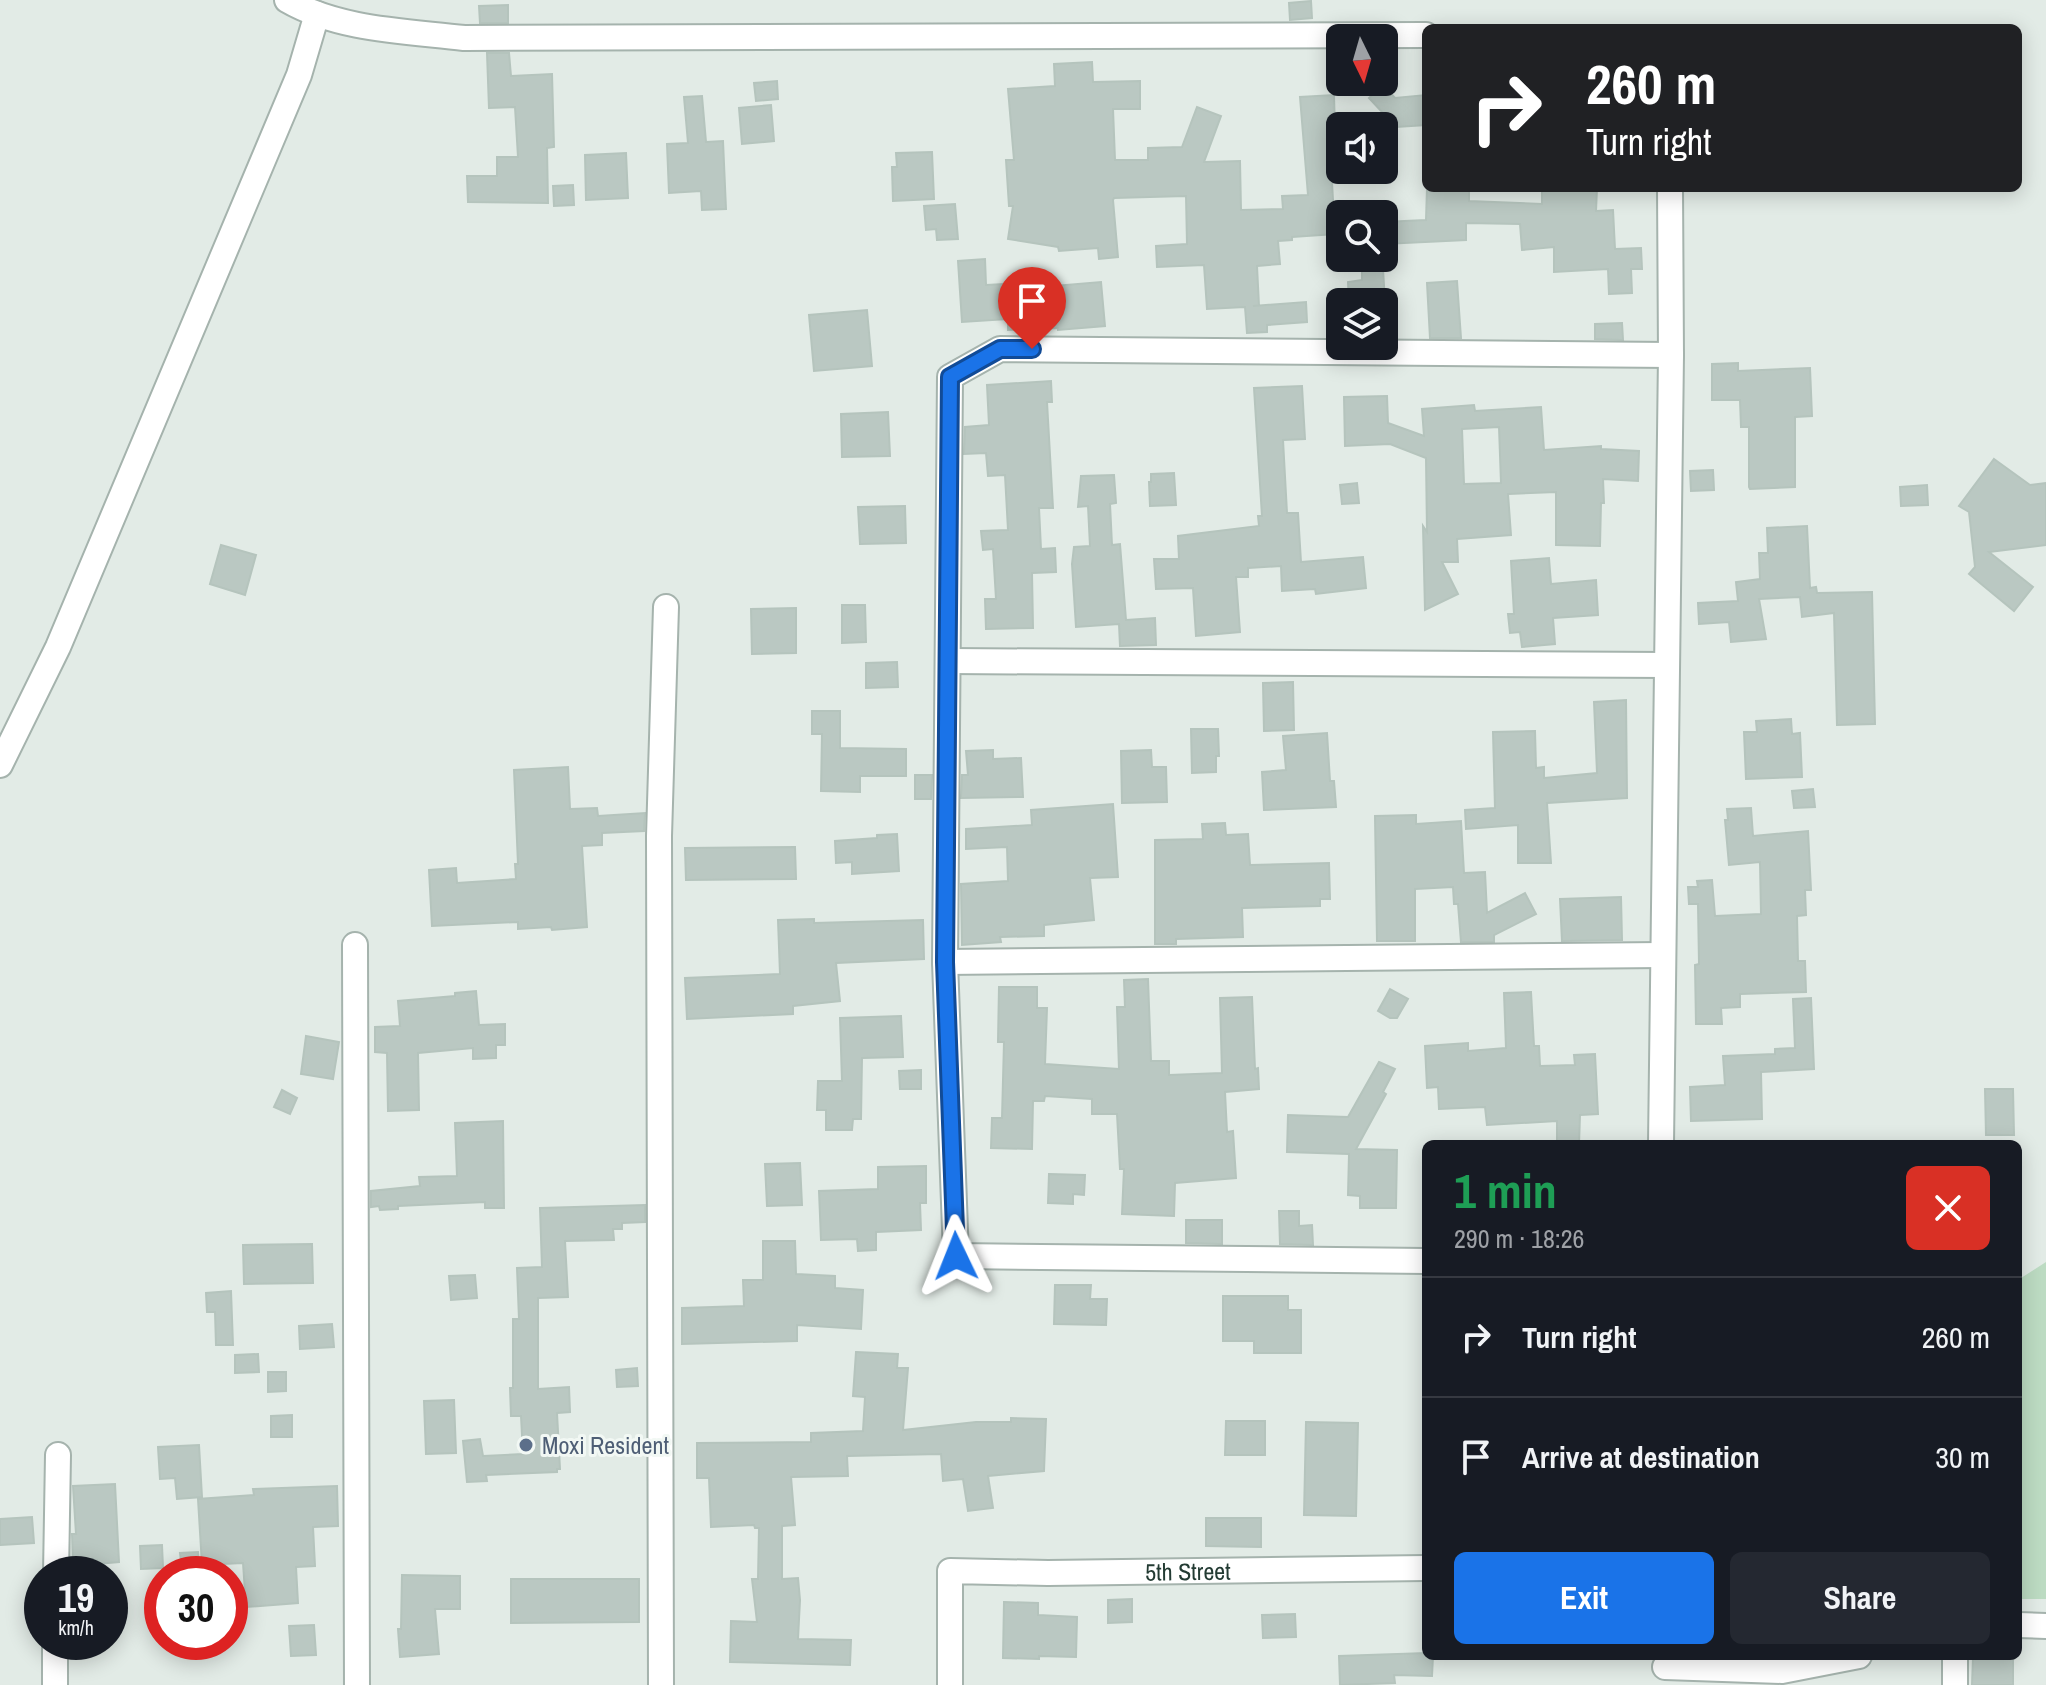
<!DOCTYPE html>
<meta charset="utf-8">
<style>
body{margin:0;font-family:"Archivo Narrow",sans-serif;background:#242831;color:#f1f3f6;height:100vh;display:flex;flex-direction:column;font-size:30px;white-space:nowrap}
*{box-sizing:border-box;margin:0}
p{font-size:26px;color:#9ea1a6}
.icon{flex:none;width:44px;height:44px;fill:none;stroke:currentColor;stroke-width:2;stroke-linecap:round;stroke-linejoin:round}
.map{position:relative;flex:1;overflow:hidden}
.side{position:absolute;left:1422px;top:1140px;width:600px;height:520px;display:flex;flex-direction:column;background:#171b24;border-radius:12px;box-shadow:0 4px 20px #0003}
.side>*{flex:none}
.banner{position:absolute;left:1422px;top:24px;width:600px;height:168px;border-radius:12px;box-shadow:0 4px 20px #0003;background:#202124;color:#fff;overflow:hidden}
.needle{width:52px;rotate:175deg}
.fabs{position:absolute;left:1326px;top:24px;display:grid;gap:16px}
.fabs a{display:grid;place-items:center;width:72px;height:72px;border-radius:12px;background:#171b24;box-shadow:0 4px 20px #0003;font-size:40px}
.speed{position:absolute;left:24px;top:1556px;display:flex;gap:16px;font-size:40px;font-weight:700;text-align:center}
.speed>*{display:grid;place-content:center;width:104px;height:104px;border-radius:50%;background:#171b24;box-shadow:0 4px 20px #0003;line-height:1}
.speed small{font-size:20px;font-weight:400}
.speed .limit{border:12px solid #d22;background:#fff;color:#111}
.pin{position:absolute;display:grid;place-items:center;width:68px;height:68px;color:#fff;margin:-82px -34px;border-radius:50% 50% 50% 0;rotate:-45deg;box-shadow:0 0 8px #0007}
.pin .icon{rotate:45deg}
.me{position:absolute;width:88px;margin:-44px;rotate:358deg;stroke-linejoin:round;filter:drop-shadow(0 0 6px #0008)}
.turn{display:flex;align-items:center;gap:28px;height:168px;padding:0 32px;font-size:36px}
.turn .icon{width:104px;height:104px;stroke-width:2.5}
.turn b{display:block;font-size:56px;line-height:68px}
.round{display:grid;place-items:center;flex:none;width:84px;height:84px;border-radius:12px;background:#242831}
.summary{display:flex;align-items:center;justify-content:space-between;height:136px;padding:0 32px}
h1{font-size:48px;font-weight:800;line-height:60px;color:#1e9e55}
.primary-button{display:flex;gap:16px;margin-top:auto;padding:16px 32px}
.primary-button a{flex:1;height:92px;border-radius:12px;background:#1a73e8;color:#fff;font-size:32px;font-weight:800;line-height:92px;text-align:center}
.primary-button a+a{background:#242831;color:#f1f3f6}
ul{padding:0;list-style:none}
li{display:flex;align-items:center;gap:24px;height:120px;padding:0 32px;border-top:2px solid #363941}
li div{flex:1}
li b{display:block;font-size:30px}
li em{font-style:normal}
.map>svg:first-child{display:block}
.green{fill:#bcdbc2}
.building{fill:#bac8c2;stroke:#b5c4bd;stroke-width:2;fill-rule:evenodd}
.lines{fill:none;stroke-linecap:round;stroke-linejoin:round}
.minor-casing{stroke:#a5b3ad;stroke-width:28}
.minor{stroke:#fff;stroke-width:24}
.route-casing{stroke:#114b97;stroke-width:20}
.route{stroke:#1a73e8;stroke-width:14}
.service-dot{fill:#5c6f8a;stroke:#f2f8f4;stroke-width:3}
.labels{text-anchor:middle;dominant-baseline:central;stroke-width:6;stroke-linejoin:round;paint-order:stroke}
.service-label{font-size:24px;fill:#4e5e75;stroke:#f2f8f4;text-anchor:start}
.street-label{font-size:24px;fill:#233b33;stroke:#f2f8f4}
</style>
<div class="map">
<svg width="2046" height="1685" viewBox="0 0 2046 1685">
<rect width="100%" height="100%" fill="#e2ebe6"/>
<polygon class="green" points="2046,1262 2046,1599 2018,1599 2018,1280"/>
<g class="building">
<polygon points="1311,1 1312,18 1290,20 1289,3"/>
<polygon points="508,5 508,23 480,23 479,6"/>
<polygon points="487,53 509,53 511,76 552,74 554,147 547,148 548,203 468,202 467,176 497,176 497,157 518,157 515,107 489,108"/>
<polygon points="1092,62 1093,82 1140,81 1140,109 1113,109 1115,160 1148,160 1148,148 1182,147 1197,107 1221,116 1204,162 1240,161 1241,210 1283,209 1282,196 1308,195 1300,97 1334,95 1335,131 1329,131 1335,234 1292,237 1292,240 1278,241 1280,264 1257,266 1259,306 1253,306 1306,302 1307,322 1267,325 1267,332 1247,333 1245,307 1207,309 1204,265 1157,267 1156,246 1187,244 1186,196 1114,198 1113,200 1118,257 1099,259 1098,248 1059,251 1058,247 1008,239 1013,206 1009,206 1006,160 1014,160 1008,89 1055,86 1054,64"/>
<polygon points="777,81 778,99 756,101 754,83"/>
<polygon points="1383,85 1395,98 1426,95 1426,125 1396,127 1369,98"/>
<polygon points="702,96 706,142 723,141 726,209 702,210 701,191 669,193 667,144 688,143 684,97"/>
<polygon points="771,105 774,141 742,144 739,108"/>
<polygon points="932,152 934,199 893,201 892,167 897,167 896,153"/>
<polygon points="626,153 628,198 586,200 585,155"/>
<polygon points="573,185 574,205 554,206 553,186"/>
<polygon points="1427,188 1469,188 1469,201 1542,204 1542,188 1597,188 1596,211 1613,210 1615,249 1641,248 1642,269 1631,269 1632,293 1609,294 1608,269 1554,272 1554,247 1522,250 1520,224 1466,223 1466,240 1384,244 1384,222 1426,220"/>
<polygon points="955,204 958,239 937,240 936,229 926,230 924,206"/>
<polygon points="985,259 986,285 1042,282 1042,287 1101,282 1105,326 1058,330 1058,328 1008,330 1008,319 962,322 958,261"/>
<polygon points="1383,269 1385,302 1349,302 1348,282 1362,280 1362,271"/>
<polygon points="1457,281 1461,338 1430,338 1427,283"/>
<polygon points="867,310 872,366 814,371 809,315"/>
<polygon points="1622,323 1623,340 1595,339 1595,324"/>
<polygon points="1738,363 1738,371 1810,368 1812,416 1795,417 1795,487 1750,489 1749,487 1749,427 1741,427 1740,400 1712,400 1712,364"/>
<polygon points="1051,381 1052,402 1047,402 1053,508 1039,508 1041,549 1055,548 1056,572 1032,573 1033,628 986,629 985,599 996,599 993,549 983,550 981,531 1008,530 1005,475 988,476 986,453 964,454 965,427 989,425 987,385"/>
<polygon points="1302,386 1305,439 1283,440 1287,513 1298,513 1301,562 1363,557 1366,588 1316,594 1315,589 1282,591 1281,566 1248,568 1248,577 1236,577 1240,632 1196,636 1193,588 1156,589 1154,559 1179,559 1178,536 1259,526 1258,516 1262,516 1254,388"/>
<path d="M1387 396 1388 423 1424 436 1422 409 1474 405 1475 411 1541 407 1544 450 1601 446V449L1639 451 1638 481 1603 479 1604 503H1601L1600 546 1556 545V492L1508 494 1511 535 1457 539 1458 562H1442L1458 594 1425 610 1423 526 1427 532 1426 458 1390 444 1345 446 1344 397ZM1499 427 1501 483 1464 484 1462 429Z"/>
<polygon points="888,412 890,456 842,457 841,414"/>
<polygon points="1994,459 2030,485 2046,483 2046,545 1989,552 2033,587 2014,611 1969,574 1975,567 1969,512 1959,506"/>
<polygon points="1713,470 1714,490 1691,491 1690,471"/>
<polygon points="1174,473 1176,505 1150,506 1149,482 1151,482 1151,474"/>
<polygon points="1114,475 1116,503 1110,504 1112,545 1120,544 1126,620 1155,618 1156,645 1120,646 1119,624 1076,627 1072,564 1074,547 1090,546 1088,506 1078,507 1081,476"/>
<polygon points="1357,483 1359,503 1342,504 1340,485"/>
<polygon points="1927,485 1928,505 1901,506 1900,487"/>
<polygon points="905,506 906,543 860,544 858,507"/>
<polygon points="1807,526 1810,588 1816,587 1817,593 1872,592 1875,724 1837,725 1834,613 1802,617 1800,597 1759,599 1766,639 1731,642 1729,622 1699,624 1698,603 1738,601 1736,582 1760,579 1759,553 1768,553 1767,528"/>
<polygon points="221,545 256,555 245,595 210,584"/>
<polygon points="1549,558 1551,584 1596,580 1598,615 1553,618 1555,644 1522,647 1520,632 1510,633 1508,614 1514,614 1511,561"/>
<polygon points="842,605 865,605 866,642 842,643"/>
<polygon points="796,608 796,653 752,654 751,609"/>
<polygon points="897,662 898,687 866,688 866,663"/>
<polygon points="1293,682 1294,730 1264,731 1263,683"/>
<polygon points="1626,700 1627,798 1547,803 1551,863 1518,863 1518,825 1466,829 1465,810 1495,808 1493,732 1535,731 1536,768 1544,767 1544,778 1597,773 1594,702"/>
<polygon points="812,711 840,711 840,748 906,749 906,776 860,776 860,792 821,791 822,734 812,734"/>
<polygon points="1791,719 1792,734 1800,733 1802,777 1746,779 1744,732 1757,732 1756,721"/>
<polygon points="1191,729 1218,729 1219,756 1216,756 1216,772 1192,773"/>
<polygon points="1327,733 1330,781 1334,781 1336,807 1264,810 1262,772 1286,770 1283,736"/>
<polygon points="993,750 993,759 1021,758 1023,797 961,798 962,775 968,775 966,751"/>
<polygon points="1151,750 1152,767 1166,767 1167,802 1122,803 1121,751"/>
<polygon points="568,767 570,809 597,808 598,816 645,813 644,831 602,833 602,845 582,846 587,927 552,930 551,927 518,929 518,922 432,926 429,870 456,868 457,883 516,879 515,864 518,864 514,770"/>
<polygon points="915,775 932,775 931,799 915,799"/>
<polygon points="1813,789 1815,807 1794,808 1792,791"/>
<polygon points="1113,804 1118,877 1090,878 1094,920 1044,925 1044,936 1000,937 1001,942 962,945 961,884 1008,881 1007,847 966,849 966,829 1032,825 1031,810"/>
<polygon points="1751,808 1753,836 1808,831 1811,890 1805,890 1806,915 1797,916 1798,961 1805,961 1806,992 1740,994 1740,1007 1721,1008 1722,1024 1696,1024 1695,965 1699,964 1698,904 1689,904 1688,887 1698,887 1697,881 1712,880 1715,916 1761,914 1760,862 1729,865 1725,820 1728,820 1727,809"/>
<polygon points="1416,815 1416,824 1461,821 1464,873 1485,872 1487,913 1525,893 1536,914 1494,935 1494,942 1461,942 1458,904 1454,904 1453,887 1415,889 1415,941 1377,941 1375,816"/>
<polygon points="1225,823 1226,835 1248,834 1250,865 1329,863 1330,899 1320,899 1320,906 1242,908 1243,937 1176,939 1176,944 1155,944 1155,840 1203,839 1202,824"/>
<polygon points="897,834 899,871 852,874 852,862 836,863 835,841 877,838 877,835"/>
<polygon points="795,847 796,879 686,880 685,848"/>
<polygon points="1621,897 1622,940 1562,941 1560,899"/>
<polygon points="814,919 814,923 923,920 924,959 836,963 840,1001 793,1006 793,1014 687,1019 685,978 780,974 778,920"/>
<polygon points="1148,979 1151,1061 1169,1061 1169,1075 1222,1073 1220,998 1252,997 1255,1069 1258,1068 1259,1089 1225,1092 1227,1132 1233,1131 1236,1178 1175,1183 1174,1216 1122,1214 1124,1169 1120,1169 1117,1114 1092,1114 1092,1099 1045,1096 1044,1101 1033,1101 1032,1149 991,1148 992,1118 1002,1118 1004,1042 998,1042 999,987 1037,987 1037,1008 1047,1008 1045,1064 1119,1069 1117,1007 1125,1007 1124,980"/>
<polygon points="1390,989 1408,999 1397,1018 1390,1018 1378,1011"/>
<polygon points="476,991 479,1025 505,1024 505,1045 496,1045 496,1058 473,1059 473,1048 418,1053 419,1110 388,1111 387,1053 375,1052 375,1027 400,1026 398,1001 455,996 455,993"/>
<polygon points="1531,992 1534,1046 1539,1046 1540,1066 1575,1065 1574,1055 1595,1054 1598,1114 1580,1115 1579,1144 1557,1144 1557,1121 1487,1125 1485,1107 1439,1109 1438,1087 1427,1088 1425,1046 1468,1043 1468,1051 1506,1048 1504,993"/>
<polygon points="1811,998 1814,1069 1761,1072 1762,1119 1691,1121 1690,1087 1725,1085 1723,1056 1775,1054 1775,1049 1795,1048 1793,999"/>
<polygon points="901,1016 903,1057 862,1058 861,1119 853,1119 852,1130 826,1130 826,1110 817,1110 818,1081 842,1081 840,1018"/>
<polygon points="306,1036 339,1042 333,1079 301,1074"/>
<polygon points="1379,1062 1395,1069 1383,1092 1386,1094 1356,1149 1397,1150 1396,1208 1360,1208 1360,1196 1348,1195 1349,1154 1287,1152 1288,1115 1348,1117"/>
<polygon points="921,1070 921,1089 900,1089 899,1071"/>
<polygon points="1985,1089 2013,1089 2014,1135 1986,1135"/>
<polygon points="282,1090 297,1098 290,1114 274,1107"/>
<polygon points="503,1121 504,1208 485,1208 485,1202 398,1206 398,1209 380,1210 379,1206 371,1207 371,1191 420,1186 419,1177 457,1176 455,1123"/>
<polygon points="800,1163 802,1205 767,1206 765,1164"/>
<polygon points="926,1166 926,1203 920,1203 921,1230 876,1232 876,1250 858,1251 857,1239 821,1240 819,1191 878,1189 878,1167"/>
<polygon points="1049,1174 1085,1175 1084,1195 1073,1194 1073,1204 1048,1203"/>
<polygon points="645,1205 645,1222 622,1223 622,1229 613,1229 614,1240 565,1241 568,1297 538,1298 538,1389 569,1387 570,1412 557,1413 560,1469 557,1469 557,1472 486,1475 487,1481 467,1482 463,1441 480,1439 483,1456 523,1454 521,1416 511,1416 510,1388 513,1388 513,1319 519,1319 517,1268 542,1267 540,1208"/>
<polygon points="1279,1211 1299,1211 1299,1226 1312,1225 1313,1245 1280,1244"/>
<polygon points="1186,1220 1222,1220 1222,1244 1186,1243"/>
<polygon points="763,1241 795,1241 796,1274 835,1276 835,1288 863,1290 861,1329 797,1325 797,1341 682,1344 682,1308 744,1306 743,1280 763,1280"/>
<polygon points="312,1244 313,1283 244,1284 243,1245"/>
<polygon points="475,1275 477,1298 451,1300 449,1276"/>
<polygon points="1055,1285 1091,1285 1090,1299 1107,1299 1106,1325 1054,1324"/>
<polygon points="231,1291 233,1345 216,1345 215,1312 207,1312 206,1293"/>
<polygon points="1223,1296 1288,1296 1288,1310 1301,1310 1301,1353 1254,1353 1254,1341 1223,1341"/>
<polygon points="332,1324 334,1347 300,1349 299,1326"/>
<polygon points="856,1352 898,1354 897,1368 908,1368 903,1430 976,1422 1011,1422 1011,1418 1046,1419 1044,1471 988,1476 993,1508 968,1511 963,1479 943,1481 941,1454 847,1456 848,1476 791,1477 795,1525 782,1526 782,1579 798,1578 800,1600 798,1639 851,1640 850,1665 730,1662 731,1621 757,1622 752,1579 758,1579 759,1528 755,1528 754,1525 711,1527 709,1478 697,1478 697,1443 811,1442 811,1433 863,1431 865,1397 853,1396"/>
<polygon points="258,1354 259,1372 235,1373 235,1355"/>
<polygon points="637,1368 638,1386 617,1387 616,1370"/>
<polygon points="268,1372 286,1372 286,1391 268,1392"/>
<polygon points="454,1400 456,1453 426,1454 424,1401"/>
<polygon points="292,1415 292,1437 271,1437 271,1416"/>
<polygon points="1226,1421 1265,1421 1265,1455 1225,1455"/>
<polygon points="1306,1422 1358,1423 1356,1516 1304,1515"/>
<polygon points="199,1445 202,1497 177,1499 175,1478 160,1479 158,1447"/>
<polygon points="115,1484 119,1562 97,1564 97,1560 73,1562 72,1534 76,1534 73,1486"/>
<polygon points="337,1486 338,1526 313,1527 315,1566 296,1567 298,1603 246,1607 243,1563 202,1565 198,1499 254,1495 253,1489"/>
<polygon points="32,1517 34,1543 0,1545 0,1519"/>
<polygon points="1206,1518 1261,1518 1261,1547 1206,1546"/>
<polygon points="162,1545 163,1568 141,1569 140,1546"/>
<polygon points="198,1552 199,1569 182,1570 180,1553"/>
<polygon points="402,1575 460,1576 460,1609 435,1609 439,1654 400,1657 398,1629 401,1629"/>
<polygon points="511,1579 639,1579 639,1622 511,1623"/>
<polygon points="1132,1599 1132,1622 1108,1623 1108,1600"/>
<polygon points="1004,1602 1038,1603 1038,1615 1077,1617 1076,1657 1039,1656 1039,1659 1003,1658"/>
<polygon points="1295,1614 1296,1637 1263,1638 1262,1615"/>
<polygon points="314,1625 316,1655 291,1656 289,1626"/>
<polygon points="1426,1653 1426,1656 1433,1656 1432,1676 1394,1675 1395,1683 1340,1685 1339,1656"/>
<polygon points="2013,1657 2013,1685 1972,1685 1973,1658"/>
</g>
<g class="lines">
<g class="minor-casing">
<g id="minor">
<path d="M287 0C339 30 405 31 464 38L1426 35"/>
<polyline points="949,661 1667,665"/>
<polyline points="0,765 58,647 299,75 317,14"/>
<polyline points="355,945 357,1685"/>
<polyline points="945,962 1663,955"/>
<polyline points="1661,1144 1671,355 1670,188"/>
<polyline points="1426,1261 956,1256 945,962 950,377 1000,349 1671,355"/>
<polyline points="56,1574 58,1455"/>
<polyline points="2018,1625 2046,1626"/>
<polyline points="1665,1667 1782,1671 1859,1656"/>
<polyline points="55,1685 55,1642"/>
<polyline points="661,1685 659,836 666,607"/>
<path id="s1" d="M950 1685V1571L1048 1573 1426 1568"/>
<polyline points="1955,1685 1955,1656"/>
</g>
</g>
<use href="#minor" class="minor"/>
</g>
<g class="lines">
<g class="route-casing">
<polyline id="route" points="956,1256 945,962 950,377 1000,349 1032,349"/>
</g>
<use href="#route" class="route"/>
</g>
<circle class="service-dot" cx="526" cy="1445" r="8"/>
<g class="labels">
<g class="service-label">
<text x="542" y="1445">Moxi Resident</text>
</g>
<g class="street-label">
<text stroke="none"><textPath href="#s1" startOffset="352">5th Street</textPath></text>
</g>
</g>
</svg>
<div class="fabs">
<a><svg class="needle" viewBox="-14 -14 28 28"><path d="M0-13l5 13h-10z" fill="#e53935"/><path d="M0 13l5-13h-10z" fill="#9ea1a6"/></svg></a>
<a><svg class="icon" aria-label="sound" viewBox="0 0 24 24"><path d="M4 9h4l5-4v14l-5-4H4zM17 9q2 3 0 6"/></svg></a>
<a><svg class="icon" aria-label="search" viewBox="0 0 24 24"><circle cx="10" cy="10" r="6"/><path d="M15 15l6 6"/></svg></a>
<a><svg class="icon" aria-label="layers" viewBox="0 0 24 24"><path d="M12 4l9 5-9 5-9-5zM3 14l9 5 9-5"/></svg></a>
</div>
<div class="speed"><div>19<small>km/h</small></div><div class="limit">30</div></div>
<div class="pin" style="left:1032px;top:349px;background:#d93025"><svg class="icon" aria-label="arrive" viewBox="0 0 24 24"><path d="M6 21V4h12l-3 4 3 4H6"/></svg></div>
<svg class="me" style="left:956px;top:1256px" viewBox="-20 -20 40 40"><path d="M0-17L14 15 0 8-14 15z" fill="#1a73e8" stroke="#fff" stroke-width="4"/></svg>
<div class="banner">
<div class="turn"><svg class="icon" aria-label="right" viewBox="0 0 24 24"><path d="M7 20v-9h11M14 6l5 5-5 5"/></svg><div><b>260 m</b>Turn right</div></div>
</div>
<section class="side">
<div class="summary"><div><h1>1 min</h1><p>290 m · 18:26</p></div><a class="round" style="background:#d93025;color:#fff"><svg class="icon" aria-label="close" viewBox="0 0 24 24"><path d="M6 6l12 12M18 6L6 18"/></svg></a></div>
<ul>
<li><svg class="icon" aria-label="right" viewBox="0 0 24 24"><path d="M7 20v-9h11M14 6l5 5-5 5"/></svg><div><b>Turn right</b></div><em>260 m</em></li>
<li><svg class="icon" aria-label="arrive" viewBox="0 0 24 24"><path d="M6 21V4h12l-3 4 3 4H6"/></svg><div><b>Arrive at destination</b></div><em>30 m</em></li>
</ul>
<div class="primary-button"><a>Exit</a><a>Share</a></div>
</section>
</div>
